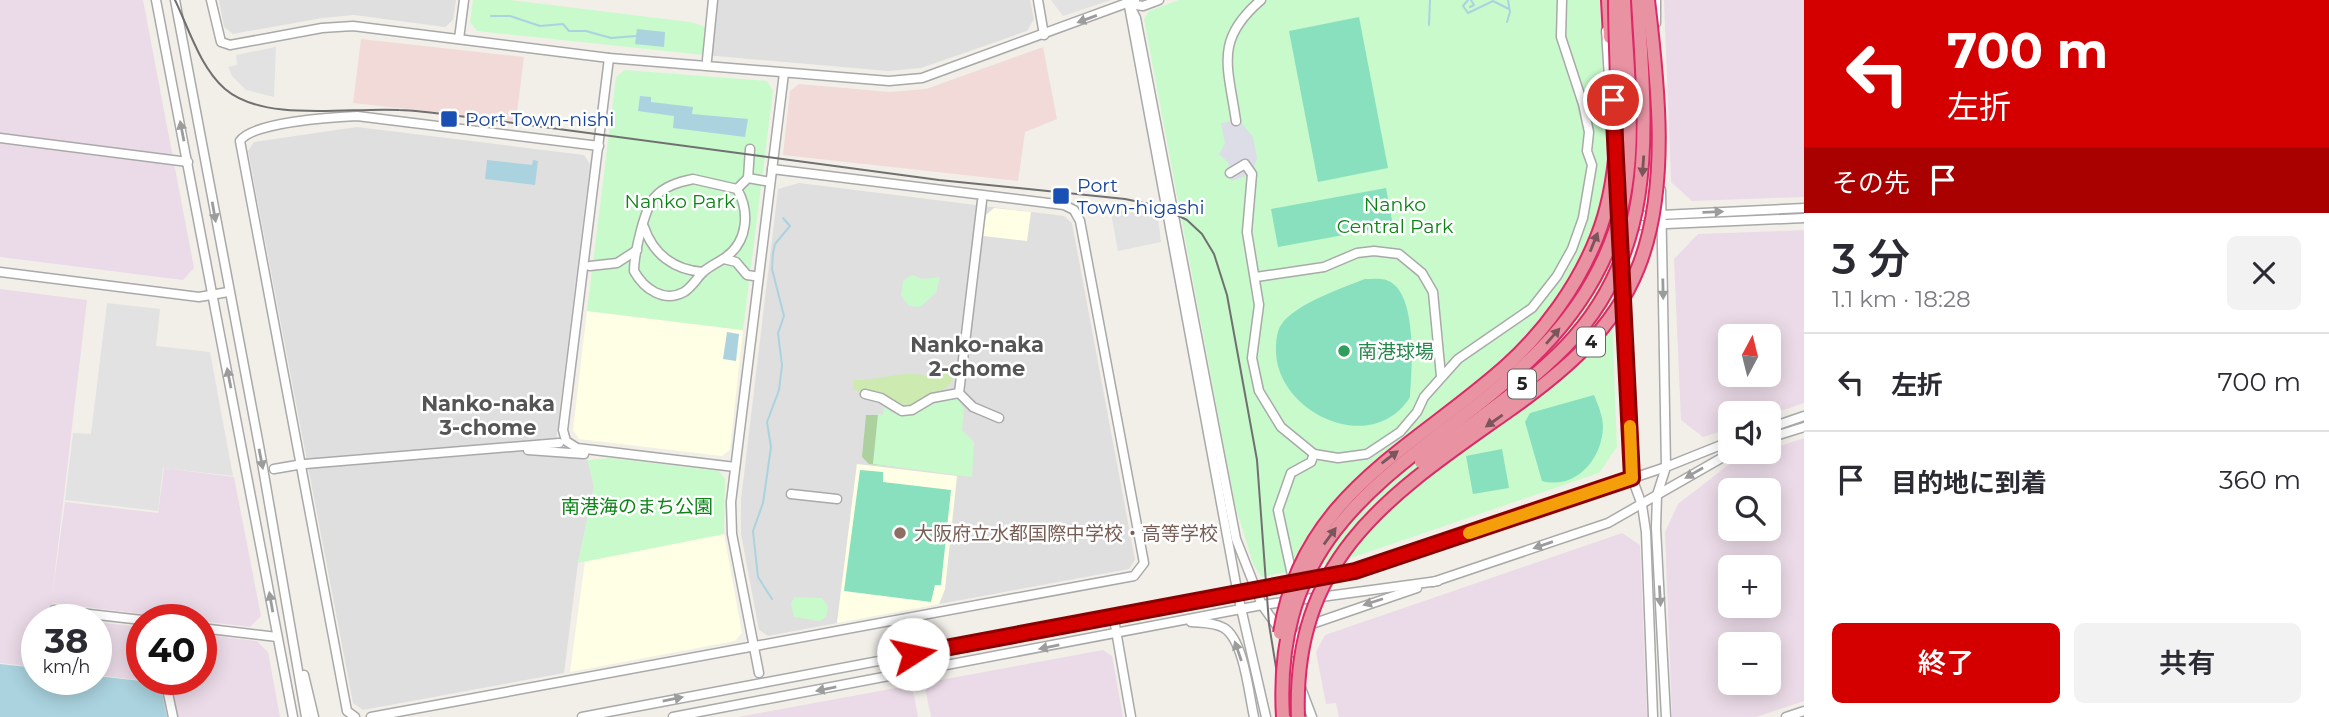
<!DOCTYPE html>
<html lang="ja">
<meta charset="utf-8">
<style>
body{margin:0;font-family:Montserrat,"Noto Sans JP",sans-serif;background:#f2f2f3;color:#2b2b33;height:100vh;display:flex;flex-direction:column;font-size:26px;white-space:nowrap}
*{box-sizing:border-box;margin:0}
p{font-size:23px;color:#7c7c81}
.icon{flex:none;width:38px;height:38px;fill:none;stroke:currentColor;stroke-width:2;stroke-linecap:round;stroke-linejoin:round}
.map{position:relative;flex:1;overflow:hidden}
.panel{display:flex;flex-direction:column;background:#fff;width:525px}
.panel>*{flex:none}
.hud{background:#d40000;color:#fff;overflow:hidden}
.needle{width:46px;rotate:7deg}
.buttons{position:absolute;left:1718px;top:324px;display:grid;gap:14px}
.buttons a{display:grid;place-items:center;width:63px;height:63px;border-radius:10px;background:#fff;box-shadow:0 4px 18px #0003;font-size:35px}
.speed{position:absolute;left:21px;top:604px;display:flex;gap:14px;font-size:35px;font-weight:700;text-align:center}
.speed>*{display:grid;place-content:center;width:91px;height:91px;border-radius:50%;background:#fff;box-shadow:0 4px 18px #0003;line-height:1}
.speed small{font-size:18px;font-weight:400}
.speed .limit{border:10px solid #d22;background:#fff;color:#111}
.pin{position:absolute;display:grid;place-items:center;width:60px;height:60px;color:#fff;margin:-30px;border:4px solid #fff;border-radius:50%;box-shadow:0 2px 7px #0007}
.me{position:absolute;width:77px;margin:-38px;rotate:80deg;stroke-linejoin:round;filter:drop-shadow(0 0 5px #0008)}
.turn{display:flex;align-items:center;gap:24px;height:147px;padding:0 28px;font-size:32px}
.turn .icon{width:91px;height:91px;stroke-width:2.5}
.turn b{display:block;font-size:49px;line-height:60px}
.then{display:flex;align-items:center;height:66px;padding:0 28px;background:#0003;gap:14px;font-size:26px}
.round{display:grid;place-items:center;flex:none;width:74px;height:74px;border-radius:10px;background:#f2f2f3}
.overview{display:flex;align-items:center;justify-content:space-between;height:119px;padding:0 28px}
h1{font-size:42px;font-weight:600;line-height:52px}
.button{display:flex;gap:14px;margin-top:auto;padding:14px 28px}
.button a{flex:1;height:80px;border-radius:10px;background:#d40000;color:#fff;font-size:28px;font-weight:600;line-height:80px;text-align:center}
.button a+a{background:#f2f2f3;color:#2b2b33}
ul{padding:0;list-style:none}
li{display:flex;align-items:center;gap:21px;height:98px;padding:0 28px;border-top:2px solid #e1e1e2}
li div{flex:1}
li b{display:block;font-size:26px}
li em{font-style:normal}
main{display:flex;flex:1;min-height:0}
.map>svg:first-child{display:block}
.residential{fill:#e0dfdf}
.commercial{fill:#f2dad9}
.industrial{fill:#ebdbe8;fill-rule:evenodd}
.education{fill:#ffffe5}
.grass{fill:#cdebb0}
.forest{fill:#add19e}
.park{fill:#c8facc}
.pitch{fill:#88e0be}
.parking{fill:#e2e2e2}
.plaza{fill:#dddde8}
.water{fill:#aad3df}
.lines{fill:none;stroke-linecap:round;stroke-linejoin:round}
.stream{stroke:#aad3df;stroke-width:2}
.minor-casing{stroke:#a9a9a9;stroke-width:11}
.highway-casing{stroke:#dc2a67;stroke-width:16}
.minor{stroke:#fff;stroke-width:8}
.highway{stroke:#e892a2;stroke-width:12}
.tram{stroke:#707070;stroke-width:2}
.highway-bridge-casing{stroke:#dc2a67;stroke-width:16;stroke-linecap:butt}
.highway-bridge{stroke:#e892a2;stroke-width:12}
.oneway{fill:#9c9c9c}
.oneway2{fill:#7b545c}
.route-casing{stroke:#8a0000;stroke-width:18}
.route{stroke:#d40000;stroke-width:12}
.slow{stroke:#f59e0b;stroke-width:12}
.transit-dot{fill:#1a4fb4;stroke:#fff;stroke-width:2.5}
.leisure-dot{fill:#2e9e5b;stroke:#fff;stroke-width:2.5}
.education-dot{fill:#8d6e63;stroke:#fff;stroke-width:2.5}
.labels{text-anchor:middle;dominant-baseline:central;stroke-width:5;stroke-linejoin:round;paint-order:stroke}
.shield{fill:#fff;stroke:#646464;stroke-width:2}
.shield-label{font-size:18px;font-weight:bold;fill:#222}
.transit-label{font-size:19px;fill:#164399;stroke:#fff;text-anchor:start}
.park-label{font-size:19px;fill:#0c8416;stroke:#fff}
.leisure-label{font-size:19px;fill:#27864d;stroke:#fff;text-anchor:start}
.education-label{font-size:19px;fill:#785e54;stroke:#fff;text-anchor:start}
.neighbourhood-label{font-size:21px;font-weight:bold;fill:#555;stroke:#fff}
</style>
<main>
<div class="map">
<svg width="1804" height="717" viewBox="0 0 1804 717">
<rect width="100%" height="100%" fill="#f2efe9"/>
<g class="residential">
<polygon points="219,0 456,0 453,20 445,27 354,15 322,18 233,34 224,27"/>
<polygon points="709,0 1030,0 1034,19 1027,31 921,68 888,71 704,55"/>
<polygon points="357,127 584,155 590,164 556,441 566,457 588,460 594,487 578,563 564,673 363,710 353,703 248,151 254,142"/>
<polygon points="799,183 1064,216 1072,223 1135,560 1129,569 939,604 945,589 857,464 837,623 768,636 759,630 741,534 741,500 778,189"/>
</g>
<g class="commercial">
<polygon points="361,39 524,57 516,121 353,103"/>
<polygon points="1043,47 1057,119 1025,132 1018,181 783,155 790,91 799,84 890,92 926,89"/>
</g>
<g class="industrial">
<polygon points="0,0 143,0 194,268 183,280 0,257"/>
<polygon points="1664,0 1804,0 1804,197 1692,201 1671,182"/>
<path d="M1804 230V403L1769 415 1731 413V428L1703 437 1681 420 1674 259 1698 234ZM1731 336H1769V374H1731Z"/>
<polygon points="0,289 87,300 52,597 65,502 158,513 164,468 234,477 261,616 250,627 52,603 50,619 37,620 37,667 0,663"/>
<path d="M1804 438V701L1756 717H1672L1665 532 1678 504 1732 462ZM1731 490H1769V528H1731ZM1731 567H1769V606H1731ZM1731 644H1769V682H1731Z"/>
<polygon points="1622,533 1640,545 1647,717 1339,717 1336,703 1326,704 1316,652 1325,635"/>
<polygon points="96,622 142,627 142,679 160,679 161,683 96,675"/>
<polygon points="201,634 257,641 268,652 280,717 178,717 171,679 201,679"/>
<polygon points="1103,650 1112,656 1123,717 931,717 924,683"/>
<polygon points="912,685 918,717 738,717 809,704"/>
</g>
<g class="education">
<polygon points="994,208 1031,212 1027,241 983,236 986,215"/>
<polygon points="587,311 743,330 730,450 722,456 579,439 573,430"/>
<polygon points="857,464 957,476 945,589 939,604 837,623"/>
<polygon points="724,534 742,633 735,641 570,672 585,561"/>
</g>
<path class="grass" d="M951 363H957V375L946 388 912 406 899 404 885 395 853 390 854 380C886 380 905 367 936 379L944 366Z"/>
<polygon class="forest" points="866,415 878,415 911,468 869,464 862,457"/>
<g class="park">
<polygon points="473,0 510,0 690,22 706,27 704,55 477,31 470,22"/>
<polygon points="1179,0 1600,0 1617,447 1599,473 1348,559 1262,577 1254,566 1235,505 1144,19 1149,11"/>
<polygon points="625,70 767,81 773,91 743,330 587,311 616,77"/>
<polygon points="912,275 922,279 940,277 936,293 920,307 909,306 901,296 903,281"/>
<path d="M958 399 964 408 962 430 974 442 972 477 873 464 878 414 883 415 884 407C887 408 889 411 892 413 907 420 937 398 958 399Z"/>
<polygon points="610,458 719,471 725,479 724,534 578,563 594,487 588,460"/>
<polygon points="794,597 822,598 828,606 826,617 820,621 794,617 791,604"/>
</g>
<g class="pitch">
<polygon points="1359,17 1388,168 1318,182 1289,31"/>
<polygon points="1386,188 1393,226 1278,247 1271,209"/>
<path d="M1365 279C1374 279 1384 277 1392 283 1417 300 1412 370 1410 397 1373 457 1278 414 1276 352 1276 343 1276 333 1281 325 1295 304 1342 288 1365 279Z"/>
<path d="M1594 395C1598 405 1603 416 1603 427 1602 460 1575 490 1542 481L1525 422 1530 413Z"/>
<polygon points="1502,449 1509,488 1473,494 1466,456"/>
<polygon points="860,470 883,472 883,482 951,490 941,585 935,585 931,602 844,591"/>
</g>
<g class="parking">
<polygon points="1051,0 1111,0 1063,16"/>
<polygon points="276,47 274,97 246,90 232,76 228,67 237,65 236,55"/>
<polygon points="1110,208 1158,218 1161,242 1118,251"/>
<polygon points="107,303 160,309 156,346 210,352 233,476 163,468 158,511 65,500 73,433 91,434"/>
</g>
<polygon class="plaza" points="1239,120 1253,137 1257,158 1252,174 1231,181 1228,162 1219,154 1225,144 1221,123"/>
<g class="water">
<polygon points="637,29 665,32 664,47 635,44"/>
<polygon points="640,96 651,97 651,102 693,107 692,114 748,119 745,137 673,128 674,116 638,111"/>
<polygon points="487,160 532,165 533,160 538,161 535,185 485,179"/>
<polygon points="727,332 739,334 736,361 723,359"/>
<polygon points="0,664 37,668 37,679 96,679 96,676 160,683 167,717 0,717"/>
</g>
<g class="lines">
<g class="stream">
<polyline points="1468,0 1463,6 1468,13 1493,1 1509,9"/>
<polyline points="1470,7 1474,5 1471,0"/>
<polyline points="491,16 510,16 540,26 563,24 569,31 586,31 611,38 636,36"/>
<polyline points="1507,22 1510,12 1508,0"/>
<polyline points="1429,25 1430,0"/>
<polyline points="772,599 758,577 753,531 763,503 771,447 767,422 779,390 782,365 778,333 784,316 772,269 773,253 775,244 790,226 783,218"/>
</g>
<g class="minor-casing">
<g id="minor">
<polyline points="156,0 293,717"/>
<polyline points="175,0 260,451 306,717"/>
<polyline points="211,0 221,42 230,45 322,28 353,26 609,58 889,81 922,78 1135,0"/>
<polyline points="1038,0 1044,35"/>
<polyline points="1656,0 1656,23"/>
<polyline points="1129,4 1136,18 1236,539 1262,605 1282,633"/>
<polyline points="1129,4 1143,6 1159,0"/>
<polyline points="1129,6 1238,595 1266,717"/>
<polyline points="1606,31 1612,126"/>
<polyline points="459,39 464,0"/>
<polyline points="609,58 563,430 566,441 577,448 735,467"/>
<polyline points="707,60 713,0"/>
<path d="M1236 121C1228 66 1214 40 1261 0"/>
<polyline points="0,138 188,162"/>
<polyline points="1230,173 1245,164 1252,174 1247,232 1259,305 1252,358 1259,391 1281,427 1314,454 1338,458 1367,454 1400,432 1417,412 1424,397 1458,359 1532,308 1557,276 1572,249 1583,218 1592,165 1587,151 1589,132 1583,104 1561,37 1562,0"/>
<polyline points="748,178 765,181"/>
<path d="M693 179 737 189C750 211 748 241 726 257 719 262 710 266 703 272 697 278 692 287 684 292 664 303 644 289 634 271 634 255 644 210 654 198 664 186 679 182 693 179Z"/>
<polyline points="737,189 748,178 750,149"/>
<polyline points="1661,190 1666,467 1657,495 1656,528 1666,717"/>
<polyline points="1620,217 1804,208"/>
<polyline points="1621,226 1804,218"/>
<path d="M644 227C653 254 674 270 703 272"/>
<polyline points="724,259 736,262 747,275 754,276"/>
<polyline points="1623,261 1632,478 1642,505 1646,532 1653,717"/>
<polyline points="590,266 617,263 637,250"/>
<polyline points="0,272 199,297 228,292"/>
<polyline points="1256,277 1324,267 1357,253 1374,251 1399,254 1422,273 1433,292 1441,376"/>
<polyline points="959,393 982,201"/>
<polyline points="959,393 973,407 999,418"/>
<polyline points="865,394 881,398 902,411 912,410 932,398 959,393"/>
<polyline points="1769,428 1804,416"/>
<polyline points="1769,438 1804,427"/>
<polyline points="528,450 584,454"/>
<polyline points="305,464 559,443"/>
<polyline points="274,469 297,465"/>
<polyline points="791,494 837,499"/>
<polyline points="1292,575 1278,510 1291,473 1311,462 1314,454"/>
<polyline points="1433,582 1608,523 1732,452"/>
<polyline points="54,610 142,620"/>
<polyline points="1114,619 1131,717"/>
<path d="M1191 622C1201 623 1214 622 1224 628 1244 640 1249 695 1254 717"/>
<polyline points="201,628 277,637"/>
<polyline points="1293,652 1297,638 1306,626 1417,588"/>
<polyline points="759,673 732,534 731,502 784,73"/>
<polyline points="304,675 314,717"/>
<polyline points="165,679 173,717"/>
<polyline points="1301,688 1312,717"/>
<path d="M355 717 347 711 240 141C252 122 334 117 357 116L599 146"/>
<polyline points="371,717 1134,576 1144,563 1080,221 1074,210 1064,205 772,169"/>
<polyline points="582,717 1355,571 1666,467 1731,441"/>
<polyline points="673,717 1262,605 1438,581"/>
<polyline points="1786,717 1804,711"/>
</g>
</g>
<g class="highway-casing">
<polyline id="highway" points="1608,0 1610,37"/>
</g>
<use href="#minor" class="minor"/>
<use href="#highway" class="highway"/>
<path class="tram" d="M175 0C189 29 200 67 225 89 265 123 349 107 399 110 427 111 456 116 484 119L939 180 1125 199 1159 206 1187 220 1202 234 1214 254 1227 295 1257 460 1269 624 1284 717"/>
<g class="highway-bridge-casing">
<g id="highway-bridge">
<path d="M1421 462C1469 425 1523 390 1566 346 1661 247 1645 125 1638 0"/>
<path d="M1280 633C1302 494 1412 450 1506 366 1545 331 1578 285 1597 237 1627 161 1615 79 1615 0"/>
<path d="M1283 717C1267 448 1531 449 1611 242 1641 167 1627 78 1624 0"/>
<path d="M1298 717C1292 556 1392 493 1508 411 1562 373 1613 331 1638 268 1670 189 1658 83 1648 0"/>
</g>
</g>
<use href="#highway-bridge" class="highway-bridge"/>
</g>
<defs><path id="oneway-solid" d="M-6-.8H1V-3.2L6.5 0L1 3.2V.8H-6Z" transform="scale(1.75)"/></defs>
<g class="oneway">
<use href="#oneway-solid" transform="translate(1087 19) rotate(160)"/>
<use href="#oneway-solid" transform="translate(182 131) rotate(-101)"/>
<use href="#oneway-solid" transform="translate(214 212) rotate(80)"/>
<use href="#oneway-solid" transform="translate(1713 212) rotate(-2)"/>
<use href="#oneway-solid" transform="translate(1663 289) rotate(89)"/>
<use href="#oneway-solid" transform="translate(229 378) rotate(-101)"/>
<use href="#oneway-solid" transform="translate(261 459) rotate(79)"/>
<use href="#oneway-solid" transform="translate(1694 473) rotate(150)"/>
<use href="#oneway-solid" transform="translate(1543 545) rotate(161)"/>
<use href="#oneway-solid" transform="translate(1660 596) rotate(87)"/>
<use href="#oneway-solid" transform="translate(271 602) rotate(-100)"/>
<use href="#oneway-solid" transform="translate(1373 602) rotate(162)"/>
<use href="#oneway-solid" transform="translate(1049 647) rotate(169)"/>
<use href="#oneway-solid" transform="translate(1238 651) rotate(-109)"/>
<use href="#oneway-solid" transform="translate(826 689) rotate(169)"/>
<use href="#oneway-solid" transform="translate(673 699) rotate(-11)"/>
</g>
<g class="oneway2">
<use href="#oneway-solid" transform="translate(1643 166) rotate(94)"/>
<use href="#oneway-solid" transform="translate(1594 242) rotate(-68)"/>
<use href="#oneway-solid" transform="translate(1553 336) rotate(-49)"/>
<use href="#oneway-solid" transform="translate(1494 421) rotate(145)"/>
<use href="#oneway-solid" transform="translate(1390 457) rotate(-37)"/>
<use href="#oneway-solid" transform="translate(1330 536) rotate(-54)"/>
</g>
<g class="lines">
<g class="route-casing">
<polyline id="route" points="913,654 1355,571 1632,478 1613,100"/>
</g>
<use href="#route" class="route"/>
<polyline class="slow" points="1469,533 1632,478 1630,426"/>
</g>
<g class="transit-dot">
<rect x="440" y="110" width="18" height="18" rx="3.5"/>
<rect x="1052" y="187" width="18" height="18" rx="3.5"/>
</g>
<circle class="leisure-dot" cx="1344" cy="351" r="7"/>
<circle class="education-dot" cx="900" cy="533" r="7"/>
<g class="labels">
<g class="shield">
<rect x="1577" y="327.5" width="28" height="29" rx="5"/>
<rect x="1508" y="369.5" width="28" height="29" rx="5"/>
</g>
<g class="shield-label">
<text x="1591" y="342">4</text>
<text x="1522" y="384">5</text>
</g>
<g class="transit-label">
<text x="465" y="119">Port Town-nishi</text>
<text x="1077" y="185">Port<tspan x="1077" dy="22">Town-higashi</tspan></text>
</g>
<g class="park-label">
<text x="680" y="201">Nanko Park</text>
<text x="1395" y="204">Nanko<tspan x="1395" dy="22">Central Park</tspan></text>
<text x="637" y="506">南港海のまち公園</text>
</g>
<g class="leisure-label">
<text x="1358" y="351">南港球場</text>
</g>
<g class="education-label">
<text x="914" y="533">大阪府立水都国際中学校・高等学校</text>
</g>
<g class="neighbourhood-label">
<text x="977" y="344">Nanko-naka<tspan x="977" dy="24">2-chome</tspan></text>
<text x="488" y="403">Nanko-naka<tspan x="488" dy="24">3-chome</tspan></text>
</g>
</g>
</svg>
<div class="buttons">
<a><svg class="needle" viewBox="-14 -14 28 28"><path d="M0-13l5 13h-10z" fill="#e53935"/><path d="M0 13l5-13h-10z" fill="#7c7c81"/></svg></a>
<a><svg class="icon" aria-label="sound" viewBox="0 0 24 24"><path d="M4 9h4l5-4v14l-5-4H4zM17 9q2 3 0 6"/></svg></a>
<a><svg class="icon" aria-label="search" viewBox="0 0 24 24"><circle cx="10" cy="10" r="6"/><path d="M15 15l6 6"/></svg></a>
<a>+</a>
<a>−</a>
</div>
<div class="speed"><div>38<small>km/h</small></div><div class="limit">40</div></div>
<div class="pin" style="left:1613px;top:100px;background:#d93025"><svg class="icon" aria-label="arrive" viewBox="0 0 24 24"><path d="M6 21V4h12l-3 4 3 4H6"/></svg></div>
<svg class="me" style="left:913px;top:654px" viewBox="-20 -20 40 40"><circle r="19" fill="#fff"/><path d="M0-13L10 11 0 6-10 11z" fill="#d40000"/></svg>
</div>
<section class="panel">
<div class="hud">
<div class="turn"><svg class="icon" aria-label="left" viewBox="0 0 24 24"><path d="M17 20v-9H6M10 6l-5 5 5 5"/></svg><div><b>700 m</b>左折</div></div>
<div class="then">その先<svg class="icon" aria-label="arrive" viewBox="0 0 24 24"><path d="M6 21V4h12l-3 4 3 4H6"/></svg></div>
</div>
<div class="overview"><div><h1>3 分</h1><p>1.1 km · 18:28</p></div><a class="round"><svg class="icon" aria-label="close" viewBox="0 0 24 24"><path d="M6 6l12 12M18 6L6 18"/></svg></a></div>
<ul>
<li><svg class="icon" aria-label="left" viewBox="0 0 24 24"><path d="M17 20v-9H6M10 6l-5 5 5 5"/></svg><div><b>左折</b></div><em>700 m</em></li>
<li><svg class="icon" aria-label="arrive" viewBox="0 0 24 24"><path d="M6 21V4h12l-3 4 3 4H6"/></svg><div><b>目的地に到着</b></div><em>360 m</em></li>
</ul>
<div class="button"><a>終了</a><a>共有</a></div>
</section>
</main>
